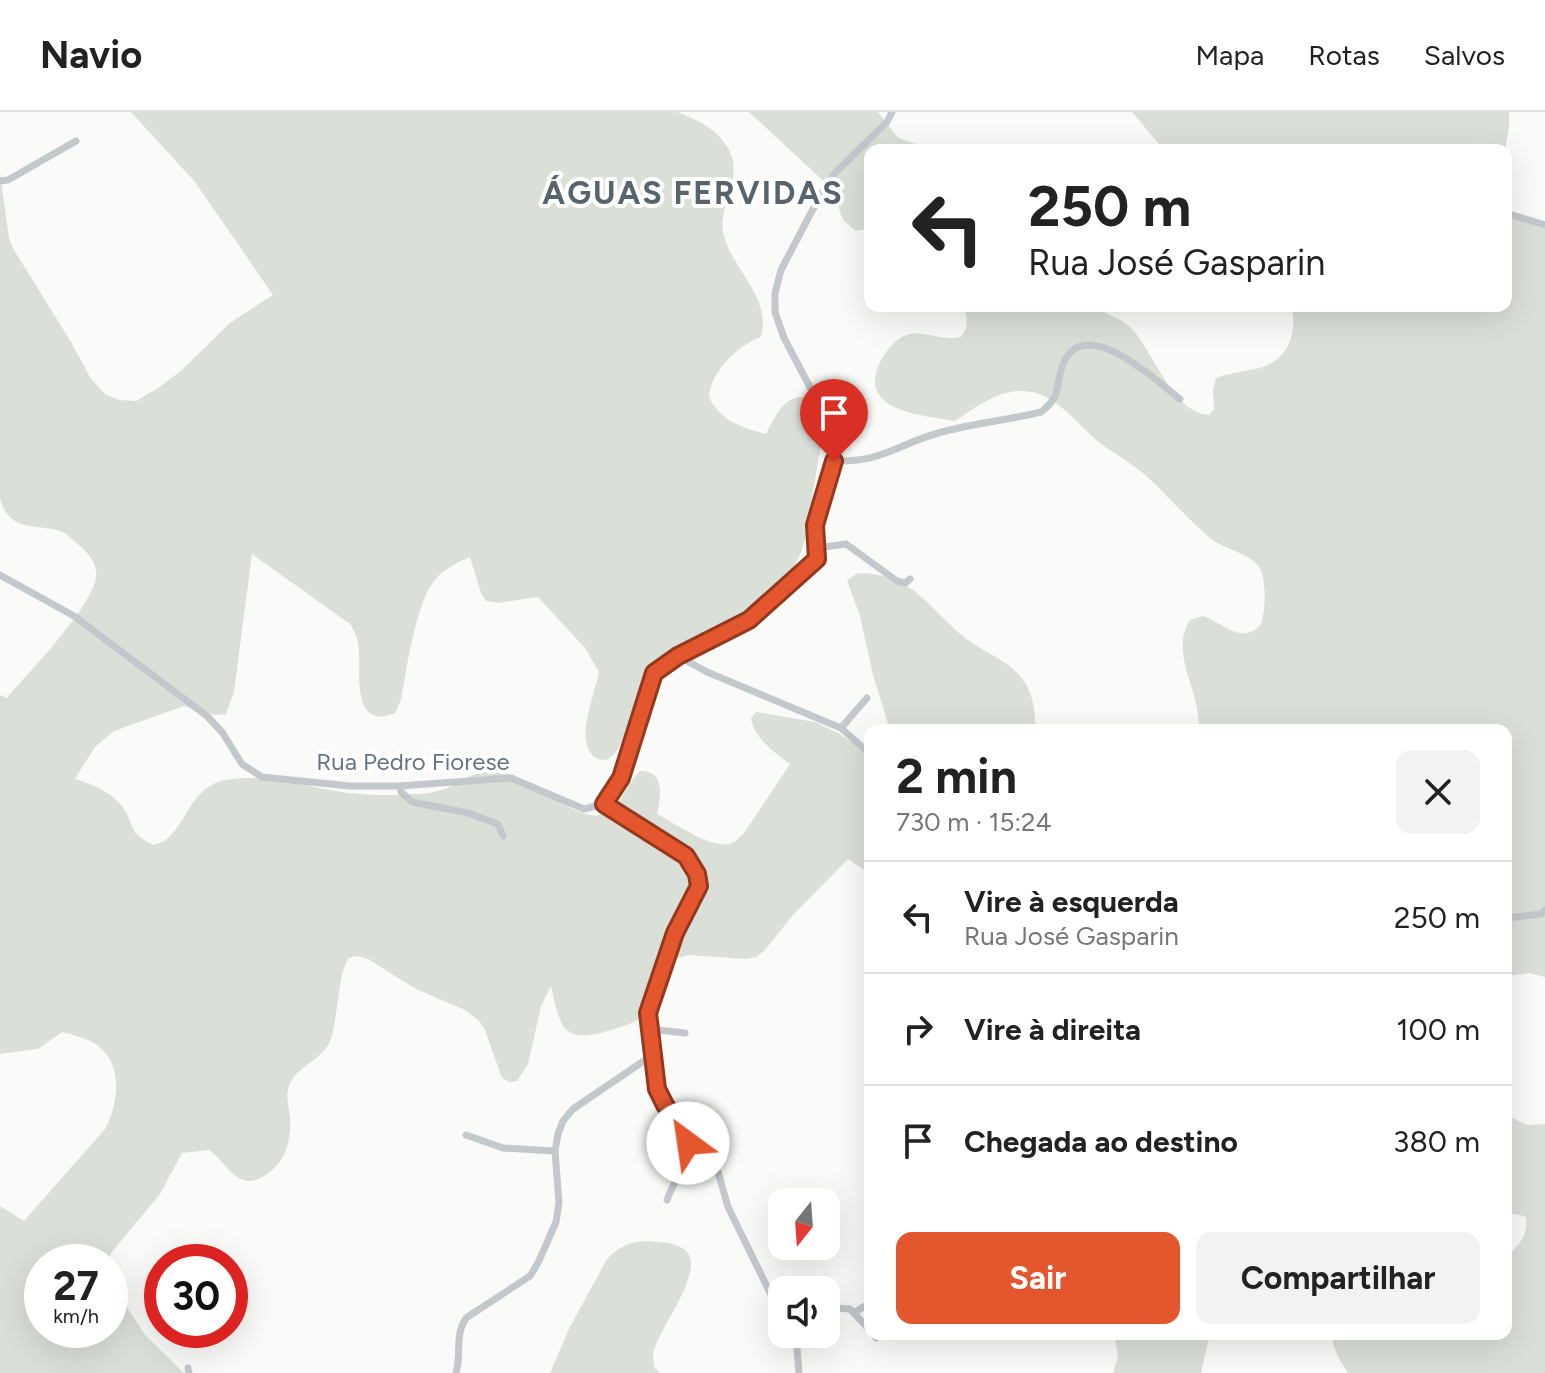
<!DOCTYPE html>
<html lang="pt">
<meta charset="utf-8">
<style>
body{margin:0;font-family:Figtree,sans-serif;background:#f2f2f2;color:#222;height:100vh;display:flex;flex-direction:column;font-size:30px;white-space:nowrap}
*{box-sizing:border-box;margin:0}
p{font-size:26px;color:#767676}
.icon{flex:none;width:44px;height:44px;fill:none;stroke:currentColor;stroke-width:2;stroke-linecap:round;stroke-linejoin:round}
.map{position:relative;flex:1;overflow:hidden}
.panel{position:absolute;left:864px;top:612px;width:648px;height:616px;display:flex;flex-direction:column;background:#fff;border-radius:16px;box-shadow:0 8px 32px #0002}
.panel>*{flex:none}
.guide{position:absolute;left:864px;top:32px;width:648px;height:168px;border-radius:16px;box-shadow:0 8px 32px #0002;background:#fff;color:#222;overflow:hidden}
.needle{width:52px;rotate:197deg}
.fabs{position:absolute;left:768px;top:1076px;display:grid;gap:16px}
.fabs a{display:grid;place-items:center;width:72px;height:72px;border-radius:16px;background:#fff;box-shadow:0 8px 32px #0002;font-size:40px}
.speed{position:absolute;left:24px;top:1132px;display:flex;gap:16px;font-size:40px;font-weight:700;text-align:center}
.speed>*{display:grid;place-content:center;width:104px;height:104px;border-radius:50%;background:#fff;box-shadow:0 8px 32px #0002;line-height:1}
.speed small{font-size:20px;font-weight:400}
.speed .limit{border:12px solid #d22;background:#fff;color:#111}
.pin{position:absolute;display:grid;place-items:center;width:68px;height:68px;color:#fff;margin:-82px -34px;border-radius:50% 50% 50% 0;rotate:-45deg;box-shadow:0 0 8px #0007}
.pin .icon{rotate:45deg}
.me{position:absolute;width:88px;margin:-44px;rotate:329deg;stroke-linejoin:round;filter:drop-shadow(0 0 6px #0008)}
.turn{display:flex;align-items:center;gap:28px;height:168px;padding:0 32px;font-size:36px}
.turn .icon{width:104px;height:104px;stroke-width:2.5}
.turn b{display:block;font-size:56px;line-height:68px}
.round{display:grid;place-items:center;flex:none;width:84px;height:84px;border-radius:16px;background:#f2f2f2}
.summary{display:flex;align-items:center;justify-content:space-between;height:136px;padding:0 32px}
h1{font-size:48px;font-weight:700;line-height:60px}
.action{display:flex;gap:16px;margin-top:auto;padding:16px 32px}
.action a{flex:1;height:92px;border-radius:16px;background:#e4572e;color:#fff;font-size:32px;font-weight:700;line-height:92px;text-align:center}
.action a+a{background:#f2f2f2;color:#222}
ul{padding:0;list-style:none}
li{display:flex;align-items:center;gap:24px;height:112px;padding:0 32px;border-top:2px solid #e0e0e0}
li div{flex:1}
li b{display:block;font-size:30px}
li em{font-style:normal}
header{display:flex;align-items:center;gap:48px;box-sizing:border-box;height:112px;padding:0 40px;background:#fff;border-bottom:2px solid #e0e0e0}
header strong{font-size:38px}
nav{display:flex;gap:44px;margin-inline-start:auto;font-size:28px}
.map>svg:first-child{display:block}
.green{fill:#dadfd7}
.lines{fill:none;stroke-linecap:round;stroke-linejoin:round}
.street{stroke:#c3c8cc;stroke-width:7}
.route-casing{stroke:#94391e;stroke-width:20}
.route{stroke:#e4572e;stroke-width:14}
.labels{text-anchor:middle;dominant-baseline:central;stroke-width:8;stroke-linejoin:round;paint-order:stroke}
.street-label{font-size:24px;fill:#657683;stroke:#fff}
.district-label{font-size:32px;font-weight:bold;letter-spacing:2px;fill:#57646e;stroke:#fff}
</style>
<header>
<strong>Navio</strong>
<nav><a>Mapa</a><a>Rotas</a><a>Salvos</a></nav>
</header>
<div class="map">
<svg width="1545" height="1261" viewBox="0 0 1545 1261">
<rect width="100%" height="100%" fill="#fafaf8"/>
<g class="green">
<path d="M131 0H678C699 9 720 18 730 40 743 70 716 95 724 124 734 160 772 186 761 225 737 234 711 259 709 285 720 309 743 316 766 322 778 299 789 275 818 289 827 313 819 343 815 368 810 391 810 417 801 440 789 472 759 504 732 524 709 541 678 542 654 559 631 576 627 662 596 646 573 633 595 581 599 560L585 536 538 485 499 491 486 489 481 481 470 445C457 451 443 457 434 469 416 491 406 559 401 588L395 601C353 619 360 564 359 542 359 530 356 521 350 512L252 442 234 580 226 602 214 603 184 594 114 619 95 635 75 667C92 672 109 679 121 693 136 712 126 720 153 733 185 727 185 679 221 669 259 659 310 676 348 681 369 683 393 684 415 682 424 682 436 680 445 677 459 671 473 660 490 659 528 657 577 716 606 701 622 693 627 671 640 659 665 658 661 684 657 702 674 711 710 736 728 732 735 731 739 726 744 721L790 652C773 639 756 628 751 607L756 600 815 610 838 621 870 642V762L848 747 793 803 764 839 756 845 746 847 689 843 674 847C661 862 661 883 649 898 642 908 628 913 617 916 564 934 561 920 551 874L541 894 528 952 517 969 509 970 502 966 485 918 478 908 465 898 416 877 368 847 357 844 349 846C337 862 339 906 330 929 322 949 296 954 289 974 285 984 289 995 290 1005 292 1028 285 1052 264 1064 257 1068 249 1071 241 1067 228 1061 221 1046 209 1038L182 1041 160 1082 111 1141 107 1150H42V1218H110V1170L146 1224 184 1261H0V1094L24 1109 105 1017C118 993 124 953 98 934 88 926 74 923 62 920L38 937 0 942V583L7 586C30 559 89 499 96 466 98 453 89 442 80 434 74 429 67 421 60 419 34 411 9 421 0 386V61L9 126 14 138 71 230 91 267 106 283 120 288 136 289 158 276 182 258 230 211 273 183 195 70Z"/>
<polygon points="749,0 878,0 898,26 933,38 870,38 870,116 856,119 843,108 832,77"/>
<polygon points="1132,0 1509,0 1509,16 1505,38 1164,38"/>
<path d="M1506 100 1545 111V865L1529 861 1506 864V618H1198C1203 580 1168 543 1190 508L1203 504C1216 508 1234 524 1247 521 1253 520 1259 516 1261 511 1266 499 1267 462 1257 452 1245 440 1224 437 1210 426 1186 406 1167 382 1144 362 1129 349 1111 340 1095 327 1077 311 1057 285 1032 280 1002 274 978 294 955 309 921 303 857 300 880 250 885 240 895 227 906 223 923 217 943 230 961 225 969 214 967 207 964 194H1088C1103 200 1121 206 1132 217 1155 242 1171 299 1209 303L1214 297 1213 278 1216 266C1245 255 1279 263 1291 226 1294 215 1294 205 1291 194H1506Z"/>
<path d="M858 461C918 462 929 500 971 530 988 542 1008 549 1021 565 1033 580 1036 599 1035 618H890L873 563 860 504 847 468Z"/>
<path d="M1506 1003 1527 1013 1545 1012V1261H1348C1341 1249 1331 1236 1333 1222H1506C1506 1207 1502 1162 1506 1151 1514 1131 1528 1132 1526 1105L1506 1100Z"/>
<path d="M642 1129C655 1130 674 1129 685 1138 708 1157 657 1218 653 1242 653 1246 654 1251 654 1255L660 1261H550L570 1215 607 1147C617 1136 627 1131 642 1129Z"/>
<polygon points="1114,1222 1210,1222 1201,1261 1113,1261 1118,1244"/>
</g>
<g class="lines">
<g class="street">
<polyline points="0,69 8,68 76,29"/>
<polyline points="1506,101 1545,113"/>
<path d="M834 349C883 351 899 331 942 320 975 311 1009 308 1041 300 1064 282 1054 272 1064 250 1086 202 1157 269 1180 287"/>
<polyline points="817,436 846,432 897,469 905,471 910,467"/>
<polyline points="0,463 74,504 207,604 222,620 242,652 262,665 350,674 400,674 511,666 584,697 604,692"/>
<polyline points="678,544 707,560 841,616 870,642"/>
<polyline points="841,616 867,586"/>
<polyline points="400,674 401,680 412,690 468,701 498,712 503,724"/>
<polyline points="604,692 621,666 654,561 678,544 749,508 817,447 815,413 834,349 835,332 830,313 784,226 775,200 775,181 781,158 823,78 836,60 887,10 892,0"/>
<polyline points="604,692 686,744 697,762 699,774 675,821 648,901 653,957 657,977 665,993 677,1009 705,1025 712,1039 728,1095 782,1205"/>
<polyline points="1506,806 1541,802 1545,798"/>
<polyline points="649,917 685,921"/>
<polyline points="466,1023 503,1036 555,1039"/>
<polyline points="689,1045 705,1025"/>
<path d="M667 1088C678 1057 699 1043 679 1011"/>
<polyline points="855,1200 870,1191"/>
<polyline points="826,1204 835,1196 850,1197 870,1218"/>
<polyline points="791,1222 797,1236 799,1261"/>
<polyline points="873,1222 876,1226"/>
<polyline points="188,1256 189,1261"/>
<path d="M456 1261C462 1241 454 1225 466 1206L530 1164 538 1151 556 1110 559 1091 555 1039 558 1022 563 1009 573 997 651 944"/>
</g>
</g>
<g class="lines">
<g class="route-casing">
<polyline id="route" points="688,1031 684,1020 665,993 657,977 648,901 675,821 699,774 697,762 686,744 604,692 621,666 654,561 678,544 749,508 817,447 815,413 834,349"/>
</g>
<use href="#route" class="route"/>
</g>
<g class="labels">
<g class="street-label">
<text x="413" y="649">Rua Pedro Fiorese</text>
</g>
<g class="district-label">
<text x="693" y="81">ÁGUAS FERVIDAS</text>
</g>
</g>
</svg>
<div class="fabs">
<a><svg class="needle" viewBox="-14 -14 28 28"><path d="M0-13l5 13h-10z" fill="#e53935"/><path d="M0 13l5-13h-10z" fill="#767676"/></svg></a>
<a><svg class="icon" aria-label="sound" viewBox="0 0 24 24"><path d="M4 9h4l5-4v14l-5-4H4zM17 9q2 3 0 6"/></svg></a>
</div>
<div class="speed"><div>27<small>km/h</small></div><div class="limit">30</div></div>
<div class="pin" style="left:834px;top:349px;background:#d93025"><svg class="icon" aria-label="arrive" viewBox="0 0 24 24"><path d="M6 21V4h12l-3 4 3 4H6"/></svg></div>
<svg class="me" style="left:688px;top:1031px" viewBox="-20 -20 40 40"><circle r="19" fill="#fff"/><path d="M0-13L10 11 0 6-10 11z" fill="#e4572e"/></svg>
<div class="guide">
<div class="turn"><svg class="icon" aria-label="left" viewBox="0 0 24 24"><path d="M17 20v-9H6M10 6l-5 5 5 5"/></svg><div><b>250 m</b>Rua José Gasparin</div></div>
</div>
<section class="panel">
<div class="summary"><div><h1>2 min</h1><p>730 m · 15:24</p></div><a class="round"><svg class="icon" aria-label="close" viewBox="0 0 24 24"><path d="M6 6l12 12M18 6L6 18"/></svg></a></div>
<ul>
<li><svg class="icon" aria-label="left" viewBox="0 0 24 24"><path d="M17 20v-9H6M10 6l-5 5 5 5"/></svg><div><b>Vire à esquerda</b><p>Rua José Gasparin</p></div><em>250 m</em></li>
<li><svg class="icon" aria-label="right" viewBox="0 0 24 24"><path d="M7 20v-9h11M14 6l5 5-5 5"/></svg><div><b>Vire à direita</b></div><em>100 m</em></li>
<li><svg class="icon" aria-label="arrive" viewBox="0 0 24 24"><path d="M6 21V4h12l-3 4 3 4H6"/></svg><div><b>Chegada ao destino</b></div><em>380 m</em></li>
</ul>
<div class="action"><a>Sair</a><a>Compartilhar</a></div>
</section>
</div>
